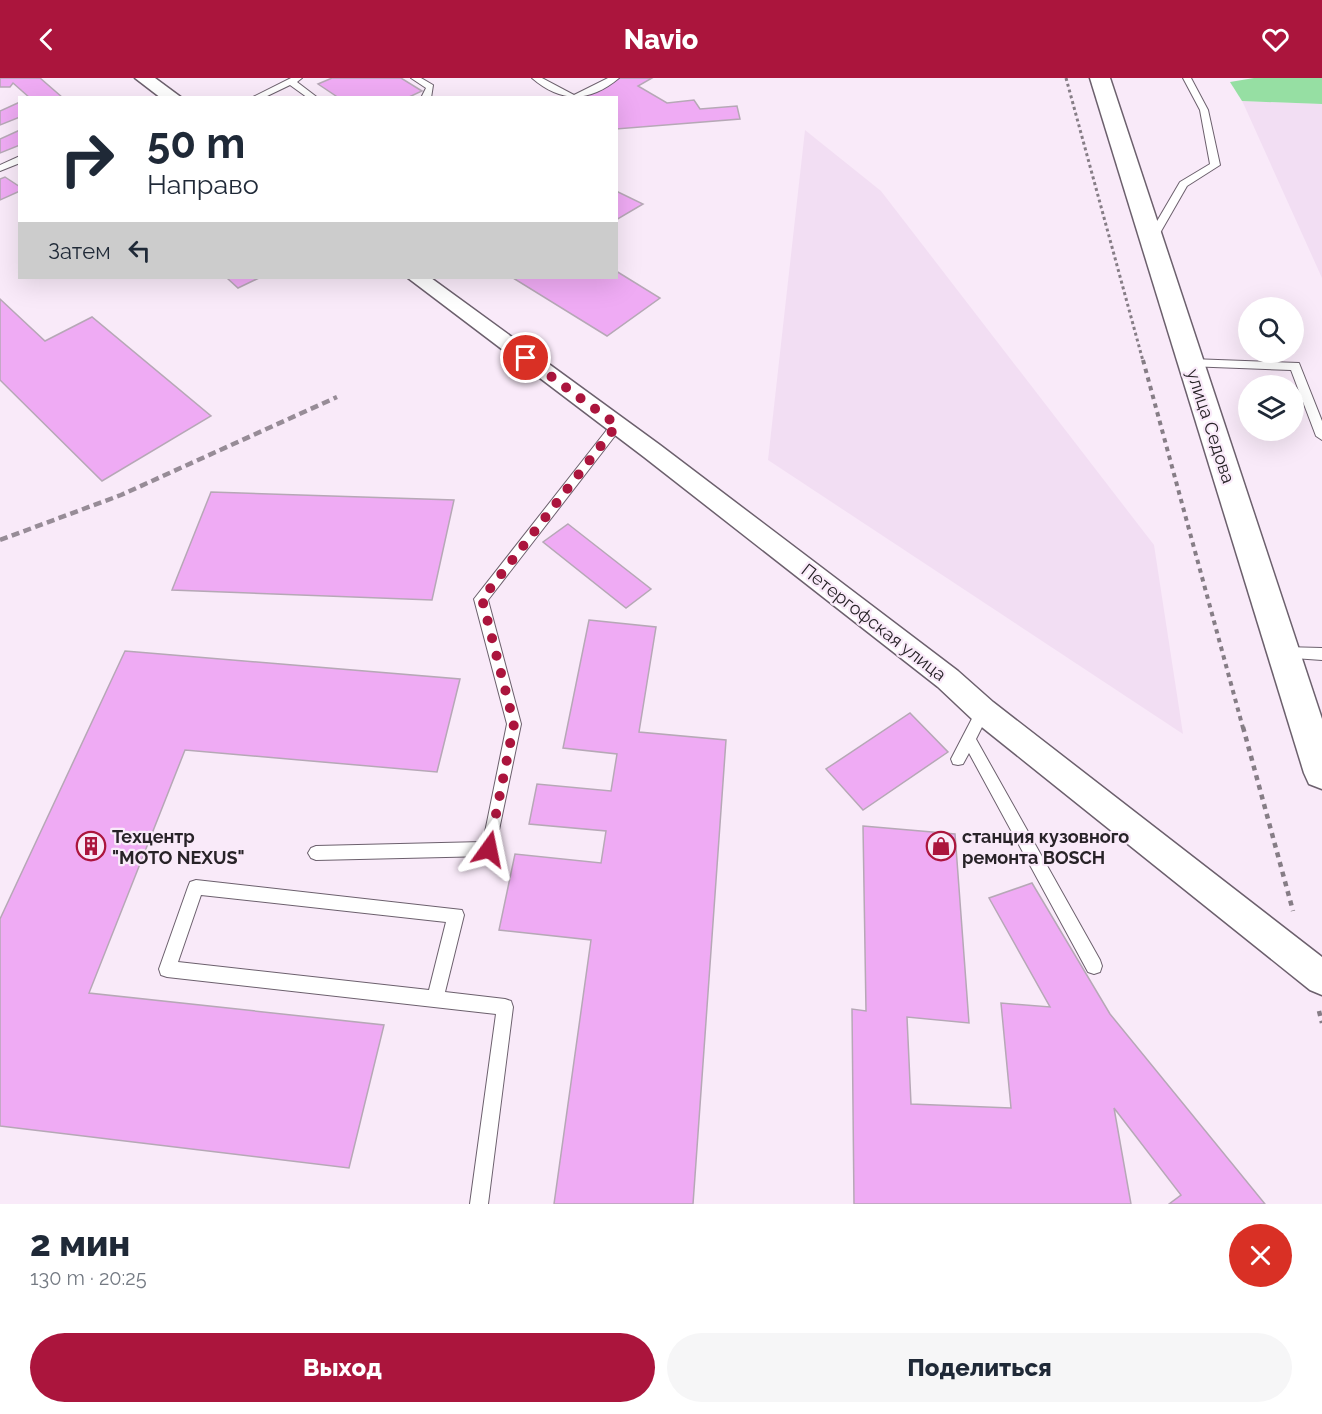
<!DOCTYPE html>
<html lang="ru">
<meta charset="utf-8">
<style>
body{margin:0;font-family:Raleway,sans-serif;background:#f6f6f7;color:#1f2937;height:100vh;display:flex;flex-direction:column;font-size:22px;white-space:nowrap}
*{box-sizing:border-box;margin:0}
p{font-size:20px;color:#747a83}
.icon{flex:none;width:33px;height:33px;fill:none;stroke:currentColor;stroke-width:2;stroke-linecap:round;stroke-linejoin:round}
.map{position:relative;height:1126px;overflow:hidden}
.side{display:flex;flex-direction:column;background:#fff;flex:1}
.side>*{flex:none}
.hud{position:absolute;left:18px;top:18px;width:600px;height:183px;border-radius:0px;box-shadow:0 6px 24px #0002;background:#fff;color:#1f2937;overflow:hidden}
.fabs{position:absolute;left:1238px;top:219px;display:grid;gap:12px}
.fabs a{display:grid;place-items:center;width:66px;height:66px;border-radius:50%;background:#fff;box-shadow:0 6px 24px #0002;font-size:30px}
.pin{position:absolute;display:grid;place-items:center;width:51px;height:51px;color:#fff;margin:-26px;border:3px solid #fff;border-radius:50%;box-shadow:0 2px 6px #0007}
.me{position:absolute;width:66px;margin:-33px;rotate:12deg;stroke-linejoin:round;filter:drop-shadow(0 0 4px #0008)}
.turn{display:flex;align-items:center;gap:21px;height:126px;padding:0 30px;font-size:27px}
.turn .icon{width:78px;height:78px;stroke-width:2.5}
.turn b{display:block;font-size:42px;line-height:51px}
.then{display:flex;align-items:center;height:57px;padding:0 30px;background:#0003;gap:12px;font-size:22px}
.round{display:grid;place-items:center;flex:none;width:63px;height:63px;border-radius:32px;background:#f6f6f7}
.overview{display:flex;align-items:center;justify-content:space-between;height:102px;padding:0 30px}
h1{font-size:36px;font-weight:800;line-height:45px}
.cta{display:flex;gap:12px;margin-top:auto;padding:12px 30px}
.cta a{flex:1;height:69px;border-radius:36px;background:#ab153d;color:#fff;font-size:24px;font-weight:800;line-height:69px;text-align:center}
.cta a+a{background:#f6f6f7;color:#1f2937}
header{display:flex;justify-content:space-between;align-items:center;height:78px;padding:0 30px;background:#ab153d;color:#fff;font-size:27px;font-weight:800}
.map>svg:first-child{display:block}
.built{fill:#f2def3}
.green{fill:#96dfa3}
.building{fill:#efabf4;stroke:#b6a8b6;stroke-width:1.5}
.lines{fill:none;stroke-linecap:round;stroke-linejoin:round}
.lane-casing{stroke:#6c606d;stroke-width:2}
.street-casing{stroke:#6c606d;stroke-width:3}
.primary-casing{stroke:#6c606d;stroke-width:3}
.path-far2{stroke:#867d86;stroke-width:3;stroke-dasharray:3 3;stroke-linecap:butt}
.path-far1{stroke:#867d86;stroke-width:4;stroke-dasharray:4.5 4.5;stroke-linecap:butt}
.path{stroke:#867d86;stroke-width:4.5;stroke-dasharray:5 5;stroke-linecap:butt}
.lane{fill:#fff;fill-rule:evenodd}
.street{fill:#fff;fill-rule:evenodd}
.primary{fill:#fff;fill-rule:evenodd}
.rail{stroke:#978c97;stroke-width:4.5;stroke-dasharray:8 4.5;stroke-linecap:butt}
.route{stroke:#ab153d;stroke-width:10;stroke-dasharray:0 18}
.labels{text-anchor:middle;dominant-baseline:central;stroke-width:4.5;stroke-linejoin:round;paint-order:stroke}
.street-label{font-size:18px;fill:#282328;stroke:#f9eaf9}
.poi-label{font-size:18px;font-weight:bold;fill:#282328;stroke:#f9eaf9;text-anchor:start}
</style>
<header><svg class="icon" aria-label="back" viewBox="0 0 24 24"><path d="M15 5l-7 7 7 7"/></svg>Navio<svg class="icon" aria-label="heart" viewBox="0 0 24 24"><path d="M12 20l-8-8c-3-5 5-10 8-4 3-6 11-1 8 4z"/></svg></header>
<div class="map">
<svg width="1322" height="1126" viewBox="0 0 1322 1126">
<rect width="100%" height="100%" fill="#f9eaf9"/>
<g class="built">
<polygon points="1242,23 1322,26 1322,200 1244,27"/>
<polygon points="805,52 881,113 1154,467 1183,656 768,382"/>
</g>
<polygon class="green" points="1254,0 1322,0 1322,26 1242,23 1230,4"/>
<g class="building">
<polygon points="0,0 40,0 63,20 30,20 13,5 10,9 0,9"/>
<polygon points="332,0 401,0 422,13 407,20 339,20 318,6"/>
<polygon points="618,0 652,0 638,8 667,25 694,22 700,31 737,28 740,41 616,51 616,20 578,20"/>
<polygon points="20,24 20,39 0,47 0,33"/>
<polygon points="20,52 20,67 0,75 0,61"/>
<polygon points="5,99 20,109 20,113 0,122 0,101"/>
<polygon points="616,113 643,126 616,142"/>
<polygon points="616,193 660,220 607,258 513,200 616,200"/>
<polygon points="227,200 259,200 238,210"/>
<polygon points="0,221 45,263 92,239 211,338 102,403 0,302"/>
<polygon points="211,414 454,422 432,522 172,512"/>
<polygon points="568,446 651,511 626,530 543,464"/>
<polygon points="589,542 656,549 639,654 726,662 693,1126 554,1126 591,862 499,852 515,776 601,785 606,753 529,746 537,706 611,713 617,676 563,670"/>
<polygon points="125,573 460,601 437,694 185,672 89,915 384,947 349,1090 0,1048 0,841"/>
<polygon points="910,635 948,674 863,732 826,691"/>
<polygon points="863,748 955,756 969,945 907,939 911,1026 1011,1030 1001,925 1050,929 989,820 1032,805 1110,936 1265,1126 1169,1126 1181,1117 1114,1030 1131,1126 854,1126 852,931 866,933"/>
</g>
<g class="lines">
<g class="lane-casing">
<g id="lane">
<polygon points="291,0 302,0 297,4 318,20 308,20 290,7 263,20 251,20"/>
<polygon points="411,0 421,0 433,7 431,20 421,20 426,10"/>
<path d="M532 0H542L574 17 608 0H619C589 25 561 25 532 0Z"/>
<polygon points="1183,0 1191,0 1208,32 1220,87 1187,108 1156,162 1151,165 1146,162 1180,104 1210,86 1200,32"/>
<polygon points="20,78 20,85 0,93 0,87"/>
<polygon points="1191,281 1299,285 1322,343 1322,362 1316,358 1291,292 1187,288 1185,285"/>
<polygon points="617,343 621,344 623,347 621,350 488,522 521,646 494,776 489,778 316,782 311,780 308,775 311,770 316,768 483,764 507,646 474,521 613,344"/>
<polygon points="1284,569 1322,570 1322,582 1279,579 1277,575 1279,571"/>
<polygon points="983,627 988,629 990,633 976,661 1100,882 1102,888 1100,894 1094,896 1088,894 969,675 963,686 958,687 953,686 951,681 978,629"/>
<path d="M196 802 462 832 464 837 445 914 505 921 511 923 513 929 488 1126H470L496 936 167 899 161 897 159 891 188 809 190 804ZM201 817 446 844 429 912 178 884Z"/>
</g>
</g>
<g class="street-casing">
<g id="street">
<polygon points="135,0 155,0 182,20 161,20"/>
<polygon points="408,200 431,200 660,367 958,593 993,624 1322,879 1322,917 1310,912 973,642 938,609 644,379"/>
</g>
</g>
<g class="primary-casing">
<polygon id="primary" points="1090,0 1110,0 1322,641 1322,711 1309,706 1304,695"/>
</g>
<polyline class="path-far2" points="1066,0 1143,283"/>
<polyline class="path-far1" points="1143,282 1243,650"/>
<g class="path">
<polyline points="1243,649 1293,833"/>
<polyline points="1319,933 1322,945"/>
</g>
<use href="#lane" class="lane"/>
<use href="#street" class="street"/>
<use href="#primary" class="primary"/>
<polyline class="rail" points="0,462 121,417 337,319"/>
</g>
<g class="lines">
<polyline class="route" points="489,771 514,646 482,521 617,347 526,280"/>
</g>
<defs>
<g id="building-ring" transform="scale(1.5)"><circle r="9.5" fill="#f9eaf9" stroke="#ab153d" stroke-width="1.5"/><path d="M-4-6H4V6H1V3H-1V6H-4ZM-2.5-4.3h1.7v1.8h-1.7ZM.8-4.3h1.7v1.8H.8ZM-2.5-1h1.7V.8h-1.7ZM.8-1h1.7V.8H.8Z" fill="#ab153d"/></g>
<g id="shop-ring" transform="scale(1.5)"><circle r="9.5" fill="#f9eaf9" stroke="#ab153d" stroke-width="1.5"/><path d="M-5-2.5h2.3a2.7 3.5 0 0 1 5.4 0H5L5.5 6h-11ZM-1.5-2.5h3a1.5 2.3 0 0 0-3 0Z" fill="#ab153d"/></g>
</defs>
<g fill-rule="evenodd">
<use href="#building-ring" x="91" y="768"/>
<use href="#shop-ring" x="941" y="768"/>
</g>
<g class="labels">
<g class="street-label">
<text transform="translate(1211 348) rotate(72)">улица Седова</text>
<text transform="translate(874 544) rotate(38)">Петергофская улица</text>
</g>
<g class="poi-label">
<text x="112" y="758">Техцентр<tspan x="112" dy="21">"MOTO NEXUS"</tspan></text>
<text x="962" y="758">станция кузовного<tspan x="962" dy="21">ремонта BOSCH</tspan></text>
</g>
</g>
</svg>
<div class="fabs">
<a><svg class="icon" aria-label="search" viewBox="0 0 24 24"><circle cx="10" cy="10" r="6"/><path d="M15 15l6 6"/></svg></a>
<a><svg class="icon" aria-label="layers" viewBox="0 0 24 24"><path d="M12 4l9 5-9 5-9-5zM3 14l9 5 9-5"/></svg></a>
</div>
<div class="pin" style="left:526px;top:280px;background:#d93025"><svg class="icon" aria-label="arrive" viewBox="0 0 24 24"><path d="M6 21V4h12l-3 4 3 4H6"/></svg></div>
<svg class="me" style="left:489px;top:771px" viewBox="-20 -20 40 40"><path d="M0-17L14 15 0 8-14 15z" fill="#ab153d" stroke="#fff" stroke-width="4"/></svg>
<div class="hud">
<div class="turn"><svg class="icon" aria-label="right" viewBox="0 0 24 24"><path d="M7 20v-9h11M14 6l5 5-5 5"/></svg><div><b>50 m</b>Направо</div></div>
<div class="then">Затем<svg class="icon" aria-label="left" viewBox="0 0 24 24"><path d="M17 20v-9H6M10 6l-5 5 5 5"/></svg></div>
</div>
</div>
<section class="side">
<div class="overview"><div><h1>2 мин</h1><p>130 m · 20:25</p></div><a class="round" style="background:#d93025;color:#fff"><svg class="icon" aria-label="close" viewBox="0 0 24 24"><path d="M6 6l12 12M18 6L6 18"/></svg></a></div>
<div class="cta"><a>Выход</a><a>Поделиться</a></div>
</section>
